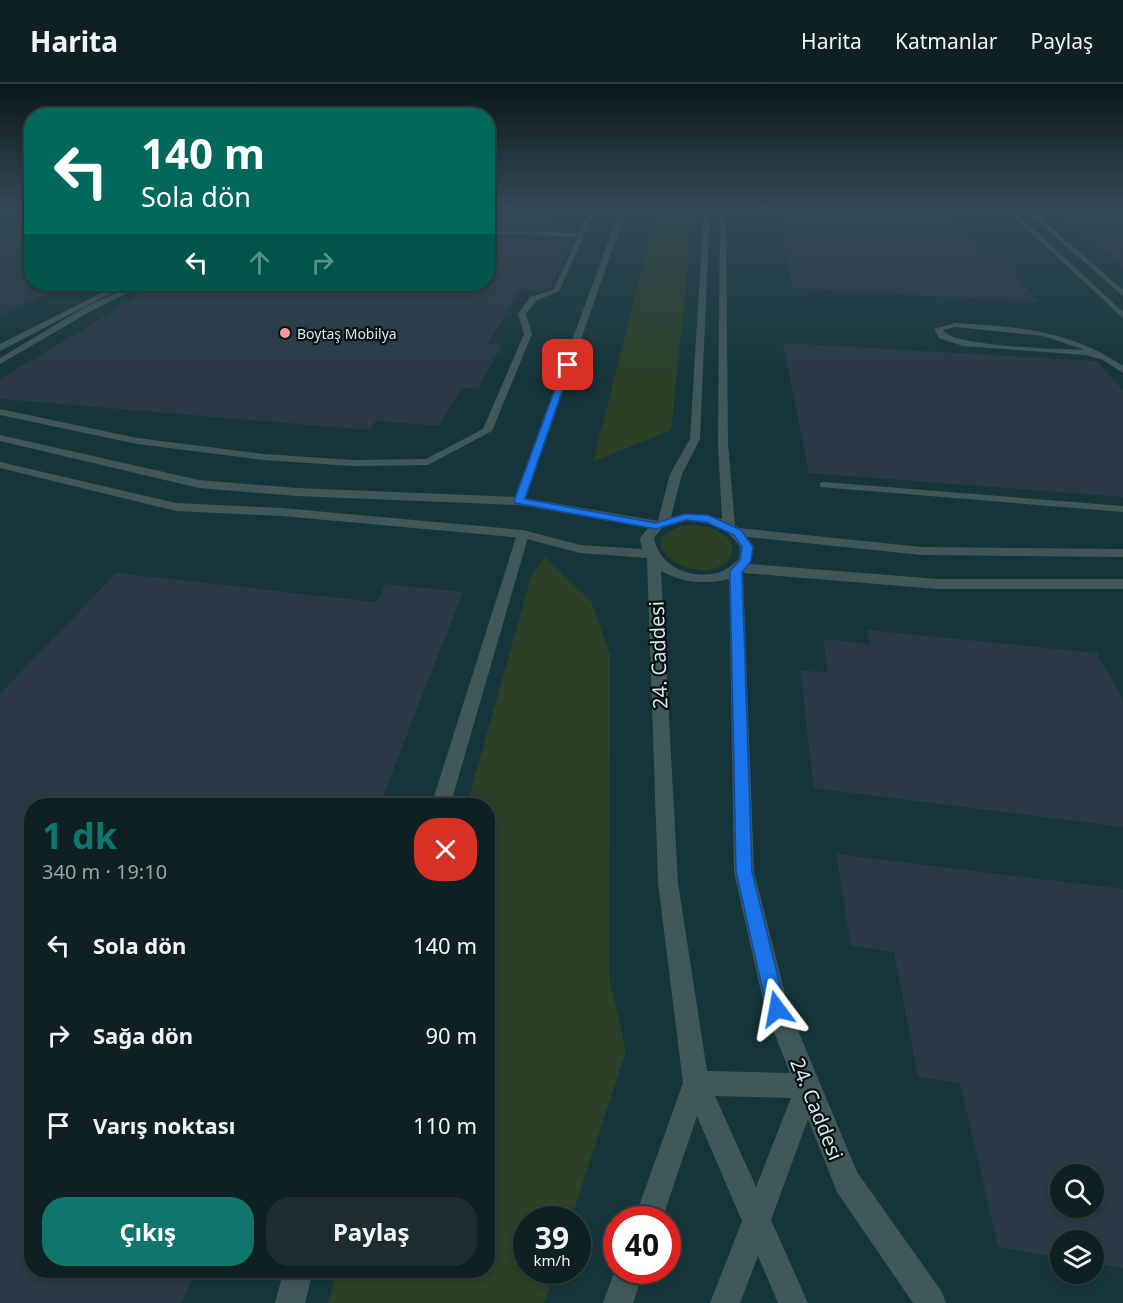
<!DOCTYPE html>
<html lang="tr">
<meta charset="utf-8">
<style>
body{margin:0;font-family:"Noto Sans",sans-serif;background:#1d2d2f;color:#f1f3f6;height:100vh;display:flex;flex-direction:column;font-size:22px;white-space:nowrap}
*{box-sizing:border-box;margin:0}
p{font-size:20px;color:#9ba3a5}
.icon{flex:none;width:33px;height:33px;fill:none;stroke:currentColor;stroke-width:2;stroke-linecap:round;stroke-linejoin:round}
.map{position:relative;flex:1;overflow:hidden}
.details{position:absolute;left:24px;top:714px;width:471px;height:480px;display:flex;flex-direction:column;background:#0f2022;border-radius:24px;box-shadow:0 3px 9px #0003,0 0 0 2px #2f3e40}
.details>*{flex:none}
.hud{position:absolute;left:24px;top:24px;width:471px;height:183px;border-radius:24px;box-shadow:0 3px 9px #0003,0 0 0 2px #2f3e40;background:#00695c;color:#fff;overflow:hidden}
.buttons{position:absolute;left:1050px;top:1080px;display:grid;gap:12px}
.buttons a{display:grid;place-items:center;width:54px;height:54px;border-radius:50%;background:#0f2022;box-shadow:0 3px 9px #0003,0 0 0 2px #2f3e40;font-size:30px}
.speed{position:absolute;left:513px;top:1122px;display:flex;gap:12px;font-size:30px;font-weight:700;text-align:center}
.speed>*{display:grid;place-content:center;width:78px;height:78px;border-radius:50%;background:#0f2022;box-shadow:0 3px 9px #0003,0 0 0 2px #2f3e40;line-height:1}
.speed small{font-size:15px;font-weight:400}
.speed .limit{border:9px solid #d22;background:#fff;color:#111}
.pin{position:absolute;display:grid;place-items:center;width:51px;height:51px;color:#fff;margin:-26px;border-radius:12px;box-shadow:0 3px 9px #0006}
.me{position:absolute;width:66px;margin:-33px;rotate:347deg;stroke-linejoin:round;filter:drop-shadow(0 0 4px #0008)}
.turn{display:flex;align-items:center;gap:21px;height:126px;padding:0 18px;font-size:27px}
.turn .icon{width:78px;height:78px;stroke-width:2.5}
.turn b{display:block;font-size:42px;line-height:51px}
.lanes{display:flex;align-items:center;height:57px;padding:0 18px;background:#0003;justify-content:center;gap:30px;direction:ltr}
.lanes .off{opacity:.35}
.round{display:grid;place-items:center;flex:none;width:63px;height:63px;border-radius:24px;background:#1d2d2f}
.summary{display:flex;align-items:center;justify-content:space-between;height:102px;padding:0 18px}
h1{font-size:36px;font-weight:700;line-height:45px;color:#0f766e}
.action{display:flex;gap:12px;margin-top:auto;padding:12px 18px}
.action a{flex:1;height:69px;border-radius:24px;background:#0f766e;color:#fff;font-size:24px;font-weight:700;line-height:69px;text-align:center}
.action a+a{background:#1d2d2f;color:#f1f3f6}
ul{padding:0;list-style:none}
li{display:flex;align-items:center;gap:18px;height:90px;padding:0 18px}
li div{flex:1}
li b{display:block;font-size:22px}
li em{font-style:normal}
header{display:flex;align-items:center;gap:36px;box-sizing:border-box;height:84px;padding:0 30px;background:#0f2022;border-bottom:2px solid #2f3e40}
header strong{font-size:28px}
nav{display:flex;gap:33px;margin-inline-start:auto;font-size:21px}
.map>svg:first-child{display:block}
.built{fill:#15353a;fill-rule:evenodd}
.green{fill:#2b4026}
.building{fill:#2a3945;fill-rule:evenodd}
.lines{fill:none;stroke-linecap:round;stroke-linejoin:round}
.service{fill:#41585b;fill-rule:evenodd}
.minor{fill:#41585b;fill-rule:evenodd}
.tertiary{fill:#41585b;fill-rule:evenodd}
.route{fill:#1a73e8;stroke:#114b97;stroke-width:1.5}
.poi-dot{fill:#f59b9d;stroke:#081112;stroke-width:2}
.labels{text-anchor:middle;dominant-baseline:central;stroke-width:4.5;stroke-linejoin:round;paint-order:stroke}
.far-poi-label{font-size:14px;fill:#dae7e9;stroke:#081112;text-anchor:start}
.near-street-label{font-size:20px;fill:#dae7e9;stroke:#081112}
</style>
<header>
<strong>Harita</strong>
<nav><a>Harita</a><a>Katmanlar</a><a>Paylaş</a></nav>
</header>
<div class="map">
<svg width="1123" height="1219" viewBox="0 0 1123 1219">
<rect width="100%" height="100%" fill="#142a2d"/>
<path class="built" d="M0 123H31L32 200H488V123H1123V1219H0ZM32 722H488V1186H32ZM1060 1090H1094V1124H1060ZM526 1136H578V1186H526ZM616 1136H668V1186H616ZM1060 1156H1094V1190H1060Z"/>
<g class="green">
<polygon points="658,123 694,123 671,346 593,378"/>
<path d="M697 441C712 443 732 449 733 468 723 497 670 488 661 462L663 452 680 442Z"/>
<polygon points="544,473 591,517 610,571 609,893 626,967 571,1135 526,1136 526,1186 555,1187 544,1219 328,1219 337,1187 488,1186 488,722 467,721 531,493"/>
</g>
<g class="building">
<polygon points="776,123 945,123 990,177 1004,178 1039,218 792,204"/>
<polygon points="1053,127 1123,129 1123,182"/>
<polygon points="488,129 557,131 549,146 488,144"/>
<polygon points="20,140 32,141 32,206 28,207 49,210 0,231 0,146"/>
<polygon points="488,152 573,158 550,205 540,208 520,206 488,260 502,261 478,305 462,304 439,342 376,337 369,346 0,315 0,295 159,200 488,200"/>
<polygon points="783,259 1096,277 1123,306 1123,413 809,389"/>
<polygon points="116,489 376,518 386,500 463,508 379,722 32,722 32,1186 195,1186 182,1219 0,1219 0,610"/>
<polygon points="867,546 1097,569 1123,616 1123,743 814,704 800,586 828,589 823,555 870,560"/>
<path d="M836 770 1123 805V1184L1094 1179V1156H1060V1174L998 1163 960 999 918 993 894 868 851 862ZM1060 1090H1094V1124H1060Z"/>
</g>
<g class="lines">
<g class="service">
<polygon points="488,123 589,127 591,123 597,123 559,207 536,217 526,230 532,250 492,347 428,381 353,382 263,376 137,360 0,331 0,325 137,354 263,370 353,376 426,375 483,345 524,250 518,230 530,213 553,206 578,153 488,150 488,146 579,149 588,130 488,127"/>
<polygon points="138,200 145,200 93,226 0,280 0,274 87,222"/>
<path d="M955 239C1018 243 1069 246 1123 282V289L1103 276 1086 271 963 262 939 254 934 245ZM955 243 1043 252 1085 266C1062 265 952 263 943 246Z"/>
<polygon points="824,398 1123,422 1123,428 820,403 820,399"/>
</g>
<g class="minor">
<polygon points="621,123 627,123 525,417 523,420 515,420 513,417"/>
<polygon points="523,446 529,450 450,722 431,722 517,450"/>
<polygon points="284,1186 313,1186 305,1219 275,1219"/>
</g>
<g class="tertiary">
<path d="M704 123H710L700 355 682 390 671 433 694 430 722 435 718 359 720 123H726L728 359 735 442 739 444 922 463 1123 465V473L922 471 747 453 754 463 750 480 938 495H1123V505H938L743 489 754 788 789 925 857 1088 942 1208 946 1219H913L837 1108 808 1035 771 1136 808 1219H778L758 1172 740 1219H710L742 1137 697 1032 662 1136H634L683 999 658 799 647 474 580 469 523 454 282 432 176 427 0 384V378L176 419 282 424 523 446 580 461 642 465 640 454 648 444 519 421 296 412 199 404 0 357V351L199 396 296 404 519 413 658 437 670 390 690 355ZM686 437C708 438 728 443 740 463L739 475C733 480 727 486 720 488 693 497 659 483 654 454L662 444ZM661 487C684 499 704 501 729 495L734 788 765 925 790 989 707 987 678 799ZM715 1012 791 1014 756 1103Z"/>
<polygon points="1003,123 1010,123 1123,228 1123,234"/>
<polygon points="1021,123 1028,123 1123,206 1123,212"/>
<polygon points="119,200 128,200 0,267 0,260"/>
<polygon points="616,1183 616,1186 644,1186 633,1219 603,1219"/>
</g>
</g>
<linearGradient id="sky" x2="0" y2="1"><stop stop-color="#0b1719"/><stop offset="0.42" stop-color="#344a57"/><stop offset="1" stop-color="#344a57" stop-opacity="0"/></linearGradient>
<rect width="1123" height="294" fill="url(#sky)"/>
<polygon class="route" points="568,279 571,281 525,415 656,439 685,430 708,431 741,446 753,463 751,477 742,488 752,788 786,925 783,932 777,934 770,932 767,925 736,788 730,487 740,476 742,463 734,451 706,438 686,436 656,445 515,419 514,417 564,281"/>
<circle class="poi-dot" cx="285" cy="249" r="6"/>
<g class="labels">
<g class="far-poi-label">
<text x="297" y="249">Boytaş Mobilya</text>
</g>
<g class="near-street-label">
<text transform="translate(658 571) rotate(-92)">24. Caddesi</text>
<text transform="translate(817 1025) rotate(68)">24. Caddesi</text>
</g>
</g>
</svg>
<div class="buttons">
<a><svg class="icon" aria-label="search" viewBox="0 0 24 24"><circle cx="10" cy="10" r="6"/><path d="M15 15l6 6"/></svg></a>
<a><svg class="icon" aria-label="layers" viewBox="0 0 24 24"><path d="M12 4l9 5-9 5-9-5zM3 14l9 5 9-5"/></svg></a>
</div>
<div class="speed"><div>39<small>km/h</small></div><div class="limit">40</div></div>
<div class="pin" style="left:568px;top:281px;background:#d93025"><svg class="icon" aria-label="arrive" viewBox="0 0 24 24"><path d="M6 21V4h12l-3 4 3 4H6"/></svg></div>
<svg class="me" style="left:777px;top:925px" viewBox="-20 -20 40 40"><path d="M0-17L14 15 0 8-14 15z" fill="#1a73e8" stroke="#fff" stroke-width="4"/></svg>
<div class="hud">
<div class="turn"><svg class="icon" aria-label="left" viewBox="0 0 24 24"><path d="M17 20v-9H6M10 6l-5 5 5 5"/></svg><div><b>140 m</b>Sola dön</div></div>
<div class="lanes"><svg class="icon" aria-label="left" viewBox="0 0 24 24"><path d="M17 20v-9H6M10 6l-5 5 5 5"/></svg><svg class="icon off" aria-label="ahead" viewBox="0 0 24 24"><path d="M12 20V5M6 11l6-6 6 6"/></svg><svg class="icon off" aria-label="right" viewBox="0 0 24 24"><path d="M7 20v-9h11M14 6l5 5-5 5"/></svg></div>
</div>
<section class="details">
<div class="summary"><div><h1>1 dk</h1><p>340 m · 19:10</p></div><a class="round" style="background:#d93025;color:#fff"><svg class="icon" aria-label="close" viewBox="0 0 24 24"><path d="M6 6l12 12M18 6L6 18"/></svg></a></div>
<ul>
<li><svg class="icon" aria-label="left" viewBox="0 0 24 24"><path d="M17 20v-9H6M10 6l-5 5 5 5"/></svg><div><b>Sola dön</b></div><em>140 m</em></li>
<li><svg class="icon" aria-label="right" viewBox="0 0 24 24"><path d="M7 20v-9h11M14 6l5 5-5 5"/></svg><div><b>Sağa dön</b></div><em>90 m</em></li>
<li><svg class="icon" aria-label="arrive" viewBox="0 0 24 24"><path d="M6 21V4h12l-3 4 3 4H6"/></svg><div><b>Varış noktası</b></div><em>110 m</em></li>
</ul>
<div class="action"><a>Çıkış</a><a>Paylaş</a></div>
</section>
</div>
